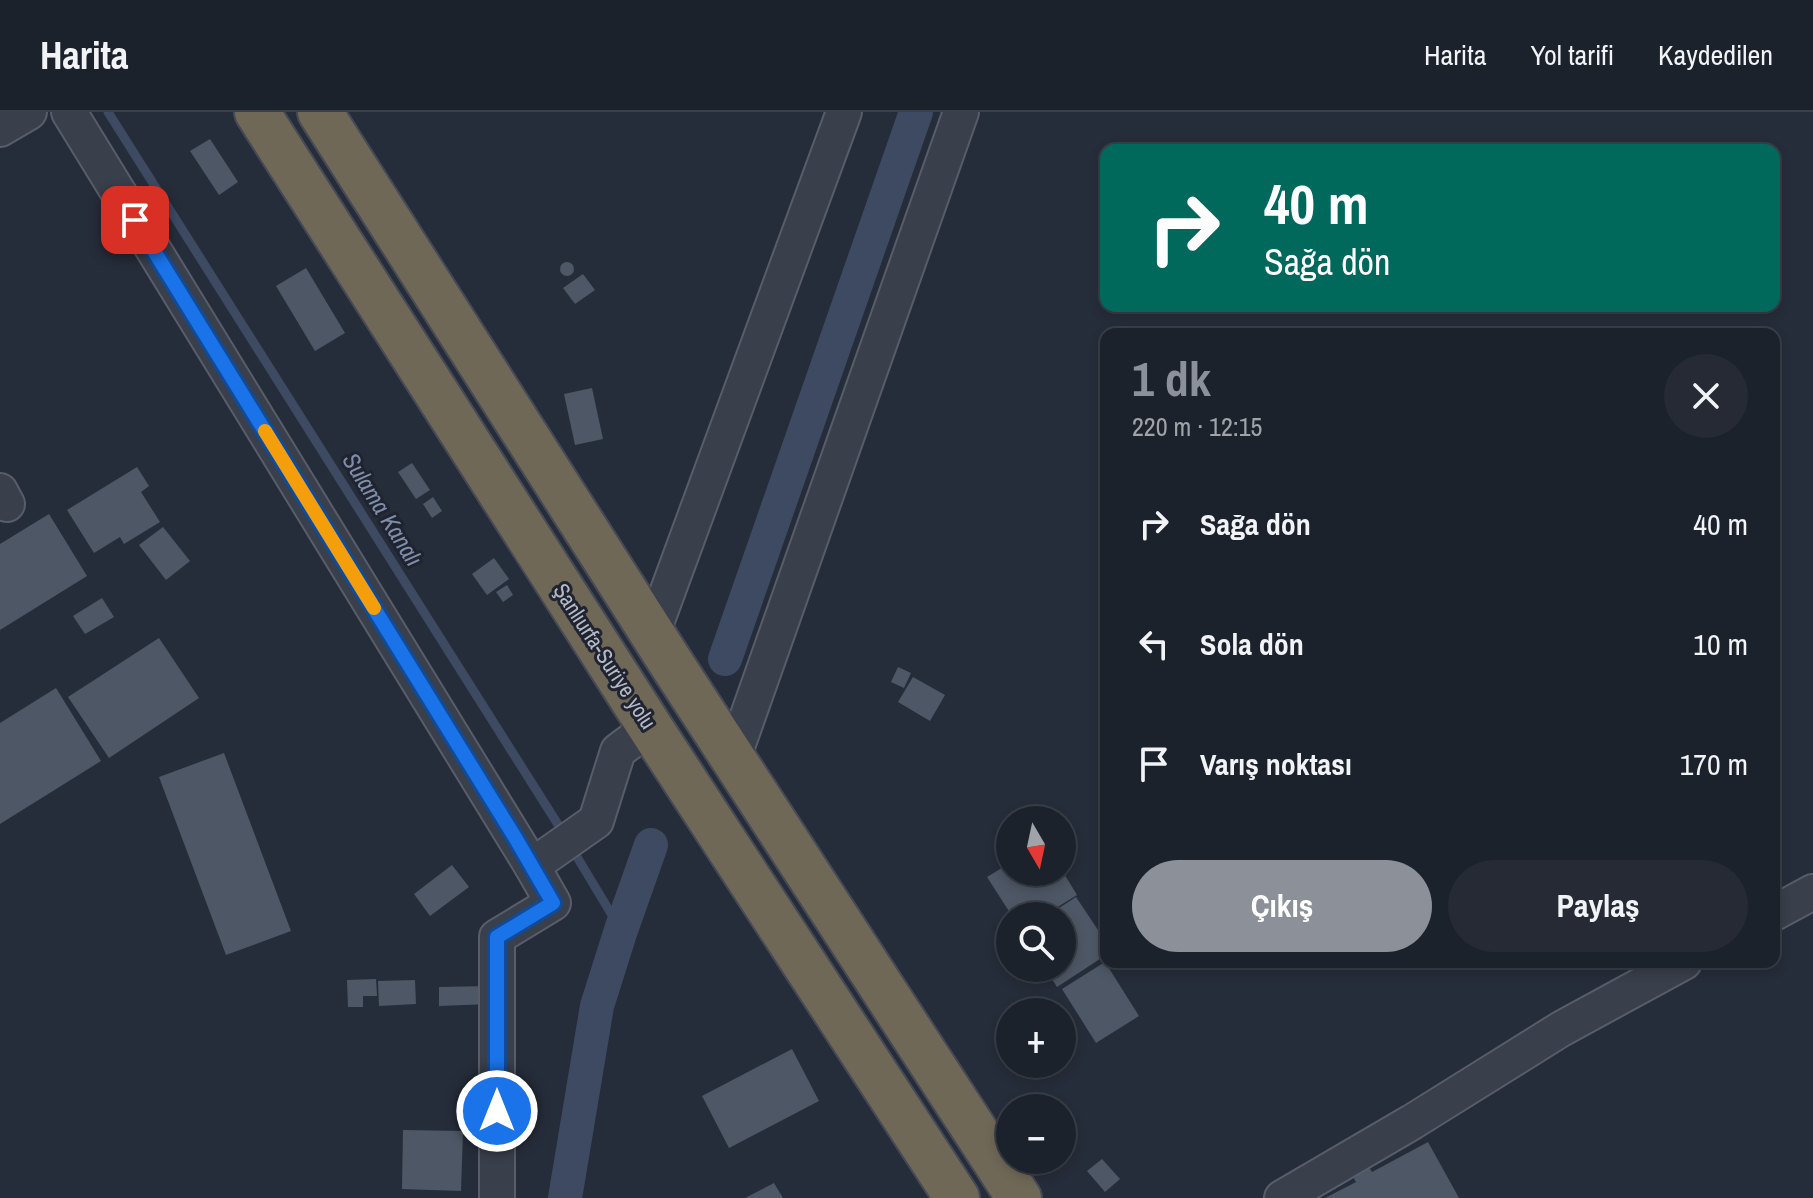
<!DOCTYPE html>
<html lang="tr">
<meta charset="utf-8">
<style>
body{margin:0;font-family:"Archivo Narrow",sans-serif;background:#252a34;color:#f1f3f6;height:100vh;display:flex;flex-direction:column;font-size:30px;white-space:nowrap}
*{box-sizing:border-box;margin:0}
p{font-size:26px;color:#a0a4a9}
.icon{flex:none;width:44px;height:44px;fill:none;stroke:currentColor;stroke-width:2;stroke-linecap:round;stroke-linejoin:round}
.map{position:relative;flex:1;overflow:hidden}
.drawer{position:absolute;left:1100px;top:216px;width:680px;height:640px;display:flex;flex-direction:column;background:#1c222c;border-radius:16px;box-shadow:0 4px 12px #0003,0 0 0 2px #3a3f48}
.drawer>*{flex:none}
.hud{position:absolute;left:1100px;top:32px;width:680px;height:168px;border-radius:16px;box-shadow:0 4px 12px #0003,0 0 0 2px #3a3f48;background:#00695c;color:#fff;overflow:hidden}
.needle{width:52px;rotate:171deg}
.buttons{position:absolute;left:996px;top:694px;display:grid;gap:16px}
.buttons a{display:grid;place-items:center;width:80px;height:80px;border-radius:50%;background:#1c222c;box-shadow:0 4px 12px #0003,0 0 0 2px #3a3f48;font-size:40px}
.pin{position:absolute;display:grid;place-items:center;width:68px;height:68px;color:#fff;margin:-34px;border-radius:16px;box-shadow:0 4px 12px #0006}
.me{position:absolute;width:88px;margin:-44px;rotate:0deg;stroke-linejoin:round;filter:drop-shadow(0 0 6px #0008)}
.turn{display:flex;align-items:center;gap:28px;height:168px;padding:0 32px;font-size:36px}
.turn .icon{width:104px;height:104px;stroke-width:2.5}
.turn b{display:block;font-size:56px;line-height:68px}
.round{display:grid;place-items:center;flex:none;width:84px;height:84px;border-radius:42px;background:#252a34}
.headline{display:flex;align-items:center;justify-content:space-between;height:136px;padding:0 32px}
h1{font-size:48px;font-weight:700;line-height:60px;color:#8c9099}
.action{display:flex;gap:16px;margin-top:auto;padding:16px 32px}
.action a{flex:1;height:92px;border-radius:48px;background:#8c9099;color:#fff;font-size:32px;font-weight:700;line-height:92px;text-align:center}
.action a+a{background:#252a34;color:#f1f3f6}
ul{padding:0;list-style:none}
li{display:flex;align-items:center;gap:24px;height:120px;padding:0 32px}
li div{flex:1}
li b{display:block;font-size:30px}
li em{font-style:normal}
header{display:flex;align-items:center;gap:48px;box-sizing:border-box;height:112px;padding:0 40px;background:#1c222c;border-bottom:2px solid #3a3f48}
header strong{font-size:38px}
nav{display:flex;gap:44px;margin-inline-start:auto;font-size:28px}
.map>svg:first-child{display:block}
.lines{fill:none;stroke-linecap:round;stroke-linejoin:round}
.stream{stroke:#3d4a61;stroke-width:9}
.canal{stroke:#3d4a61;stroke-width:34}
.building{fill:#4e5765}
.minor-casing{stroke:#585d69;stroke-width:38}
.highway-casing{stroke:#454a56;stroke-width:48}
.minor{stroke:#393f4b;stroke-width:34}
.highway{stroke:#706857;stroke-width:44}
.route-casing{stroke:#114b97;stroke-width:20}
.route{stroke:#1a73e8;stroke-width:14}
.slow{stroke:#f59e0b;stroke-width:14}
.labels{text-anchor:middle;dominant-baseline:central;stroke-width:6;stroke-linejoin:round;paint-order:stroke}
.street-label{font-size:22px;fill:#b5bac6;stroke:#1f2430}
.water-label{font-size:24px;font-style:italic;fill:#808eaa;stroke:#1f2430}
</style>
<header>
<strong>Harita</strong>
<nav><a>Harita</a><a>Yol tarifi</a><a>Kaydedilen</a></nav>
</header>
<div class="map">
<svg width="1813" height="1086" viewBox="0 0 1813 1086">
<rect width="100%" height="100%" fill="#262d3a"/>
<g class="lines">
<g class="stream">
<polyline points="108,0 564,722"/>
<polyline points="571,735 621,818"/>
</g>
<g class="canal">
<polyline points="725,547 916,0"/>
<polyline points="565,1086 597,894 621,818 651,733"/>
</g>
</g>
<g class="building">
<polygon points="210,27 238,70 219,83 190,39"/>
<circle cx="567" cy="157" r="7"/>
<polygon points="306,156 345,221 315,239 276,174"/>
<polygon points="583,162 595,178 575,192 563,176"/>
<polygon points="592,276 603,327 575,333 564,282"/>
<polygon points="412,351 430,378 416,387 398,360"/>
<polygon points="137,355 149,374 141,380 160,410 124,432 120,425 94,441 67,398"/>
<polygon points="433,385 442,399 432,406 423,392"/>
<polygon points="49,402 87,464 0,518 0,432"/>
<polygon points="163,415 190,449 166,468 139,433"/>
<polygon points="494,446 509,467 487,483 472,462"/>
<polygon points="507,473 513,483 503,490 496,480"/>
<polygon points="102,486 114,505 85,522 73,504"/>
<polygon points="159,526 199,586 109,646 68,585"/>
<polygon points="898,555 911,561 904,576 891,570"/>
<polygon points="913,565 945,583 930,609 898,590"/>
<polygon points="56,576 101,649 0,712 0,611"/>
<polygon points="224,641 291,819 226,843 159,665"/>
<polygon points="1010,751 1010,760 1063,760 1077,783 1043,804 1012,804 987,765"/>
<polygon points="452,753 469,775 430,804 414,782"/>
<polygon points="1076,785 1106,830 1106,843 1057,875 1045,856 1062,856 1062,804 1047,804"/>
<polygon points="1105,850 1139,904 1096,931 1062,877"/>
<polygon points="376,867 377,884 363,884 363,895 348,895 347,868"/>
<polygon points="415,868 416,892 379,894 378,869"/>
<polygon points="490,874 490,892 439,894 439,875"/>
<polygon points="792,937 819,989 729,1036 702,984"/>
<polygon points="403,1018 463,1019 461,1079 402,1077"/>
<polygon points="1428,1030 1459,1086 1325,1086 1356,1070 1350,1060 1367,1052 1372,1060"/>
<polygon points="1102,1047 1120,1067 1105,1080 1087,1059"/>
<polygon points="774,1071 783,1086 745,1086"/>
</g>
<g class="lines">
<g class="minor-casing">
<g id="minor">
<polyline points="69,0 532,754"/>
<polyline points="0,17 29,0"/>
<polyline points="0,379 7,392"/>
<polyline points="652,522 844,0"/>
<polyline points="733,646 961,0"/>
<polyline points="1774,801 1813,780"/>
<polyline points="497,1086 497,825 553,791 532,754 596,709 618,639 650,615"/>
<polyline points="1282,1086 1412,1010 1561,917 1684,850"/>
</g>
</g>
<g class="highway-casing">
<g id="highway">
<polyline points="257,0 650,615 957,1086"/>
<polyline points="320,0 671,551 1019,1086"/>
</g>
</g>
<use href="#minor" class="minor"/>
<use href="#highway" class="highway"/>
</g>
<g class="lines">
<g class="route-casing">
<polyline id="route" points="135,108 516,727 553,791 497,825 497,999"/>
</g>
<use href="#route" class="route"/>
<polyline class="slow" points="265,319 374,496"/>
</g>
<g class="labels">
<g class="street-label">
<text transform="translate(605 544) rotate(57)">Şanlıurfa-Suriye yolu</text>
</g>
<g class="water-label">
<text transform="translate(383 397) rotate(58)">Sulama Kanalı</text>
</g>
</g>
</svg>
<div class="buttons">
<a><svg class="needle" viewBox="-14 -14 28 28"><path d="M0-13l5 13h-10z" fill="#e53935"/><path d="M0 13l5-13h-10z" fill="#a0a4a9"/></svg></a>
<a><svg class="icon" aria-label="search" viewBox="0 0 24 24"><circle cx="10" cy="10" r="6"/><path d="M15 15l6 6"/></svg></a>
<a>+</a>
<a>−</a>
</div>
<div class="pin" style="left:135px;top:108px;background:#d93025"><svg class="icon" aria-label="arrive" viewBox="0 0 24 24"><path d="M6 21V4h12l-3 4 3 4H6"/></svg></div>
<svg class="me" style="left:497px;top:999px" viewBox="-20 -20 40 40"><circle r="17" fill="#1a73e8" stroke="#fff" stroke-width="3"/><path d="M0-11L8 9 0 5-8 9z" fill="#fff"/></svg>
<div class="hud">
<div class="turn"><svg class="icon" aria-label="right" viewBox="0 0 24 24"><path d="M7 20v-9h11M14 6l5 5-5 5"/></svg><div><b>40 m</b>Sağa dön</div></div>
</div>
<section class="drawer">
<div class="headline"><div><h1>1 dk</h1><p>220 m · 12:15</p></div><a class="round"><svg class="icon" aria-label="close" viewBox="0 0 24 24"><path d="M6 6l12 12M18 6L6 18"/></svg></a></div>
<ul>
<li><svg class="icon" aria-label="right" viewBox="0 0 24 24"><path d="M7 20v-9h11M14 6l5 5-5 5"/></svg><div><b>Sağa dön</b></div><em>40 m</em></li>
<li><svg class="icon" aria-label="left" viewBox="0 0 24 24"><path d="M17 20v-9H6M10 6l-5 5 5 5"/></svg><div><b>Sola dön</b></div><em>10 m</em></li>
<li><svg class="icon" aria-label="arrive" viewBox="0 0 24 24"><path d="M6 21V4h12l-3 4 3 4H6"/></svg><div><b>Varış noktası</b></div><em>170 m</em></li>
</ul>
<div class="action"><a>Çıkış</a><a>Paylaş</a></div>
</section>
</div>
